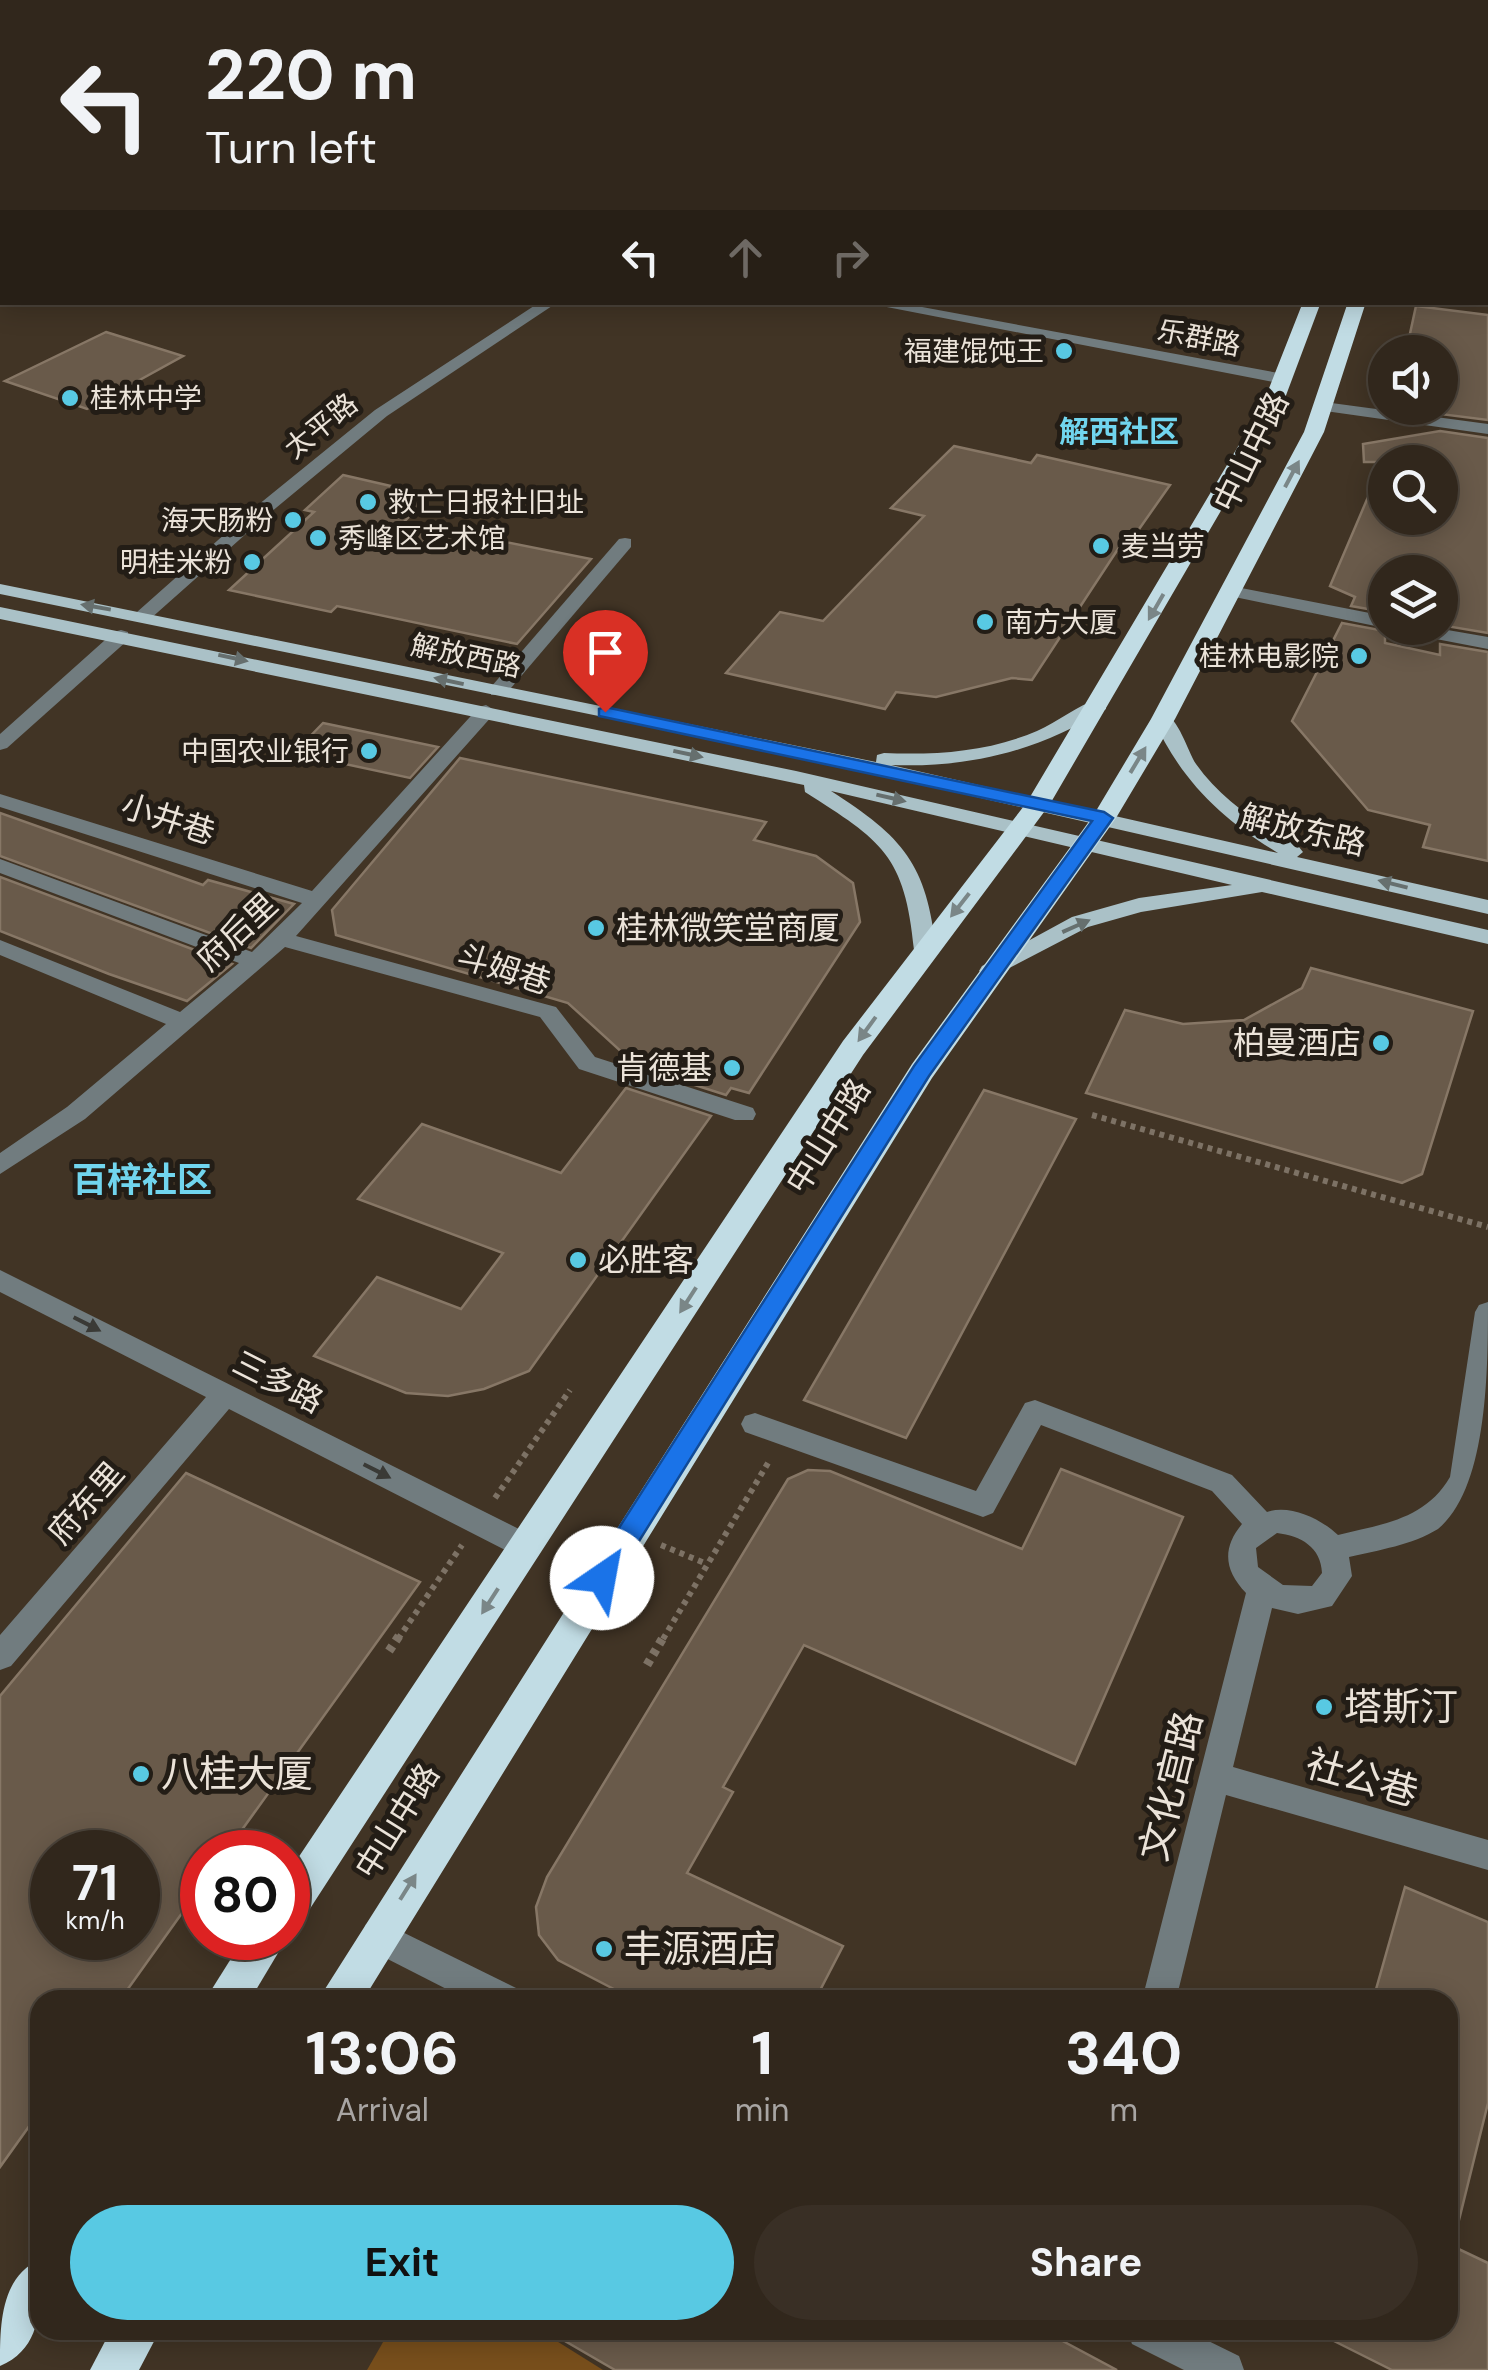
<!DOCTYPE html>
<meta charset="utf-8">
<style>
body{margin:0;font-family:"DM Sans","Noto Sans SC",sans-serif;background:#392f25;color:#f1f3f6;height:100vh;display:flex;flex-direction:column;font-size:38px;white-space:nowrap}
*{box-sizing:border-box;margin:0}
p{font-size:32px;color:#a8a5a3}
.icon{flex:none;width:55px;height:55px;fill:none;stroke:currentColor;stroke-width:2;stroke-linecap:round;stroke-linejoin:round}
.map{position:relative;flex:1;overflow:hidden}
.side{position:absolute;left:30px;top:1990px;width:1428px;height:350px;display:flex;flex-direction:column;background:#31271c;border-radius:30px;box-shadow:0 5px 25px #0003,0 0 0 2px #4c443b}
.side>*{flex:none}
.hud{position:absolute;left:0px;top:0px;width:1490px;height:305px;box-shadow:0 5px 25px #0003,0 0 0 2px #4c443b;background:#31271c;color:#f1f3f6;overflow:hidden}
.fabs{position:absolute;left:1368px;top:335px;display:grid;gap:20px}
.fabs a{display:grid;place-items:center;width:90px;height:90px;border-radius:50%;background:#31271c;box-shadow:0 5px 25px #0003,0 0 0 2px #4c443b;font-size:50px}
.speed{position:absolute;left:30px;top:1830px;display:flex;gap:20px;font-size:50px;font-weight:700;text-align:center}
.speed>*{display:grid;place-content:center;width:130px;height:130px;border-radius:50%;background:#31271c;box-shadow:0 5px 25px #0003,0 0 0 2px #4c443b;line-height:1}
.speed small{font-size:25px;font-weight:400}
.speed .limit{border:15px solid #d22;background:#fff;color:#111}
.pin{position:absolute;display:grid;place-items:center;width:85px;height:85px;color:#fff;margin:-102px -42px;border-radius:50% 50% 50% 0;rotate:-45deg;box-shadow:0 0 10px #0007}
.pin .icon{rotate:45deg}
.me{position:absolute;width:110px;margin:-55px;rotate:33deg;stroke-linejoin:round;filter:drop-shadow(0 0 8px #0008)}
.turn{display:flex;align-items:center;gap:35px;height:210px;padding:0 40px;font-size:45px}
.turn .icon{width:130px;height:130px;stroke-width:2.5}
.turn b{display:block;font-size:70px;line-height:85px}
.lanes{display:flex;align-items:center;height:95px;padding:0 40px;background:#0003;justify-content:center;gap:50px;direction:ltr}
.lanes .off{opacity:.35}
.eta{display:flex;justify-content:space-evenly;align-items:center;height:170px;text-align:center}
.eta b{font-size:60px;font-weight:700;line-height:70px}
.cta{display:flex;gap:20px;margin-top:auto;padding:20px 40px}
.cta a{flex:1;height:115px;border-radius:60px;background:#58c9e3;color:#111;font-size:40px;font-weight:700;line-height:115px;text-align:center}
.cta a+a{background:#392f25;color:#f1f3f6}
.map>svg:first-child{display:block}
.green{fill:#784f1c}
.water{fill:#01222a}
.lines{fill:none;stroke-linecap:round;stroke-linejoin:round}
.ferry{stroke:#78e3fd;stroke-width:2.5;stroke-dasharray:6 5;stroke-linecap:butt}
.building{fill:#695a4a;stroke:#877766;stroke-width:2.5;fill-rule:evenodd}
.path-far1{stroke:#7d7265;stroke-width:6;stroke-dasharray:5 5;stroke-linecap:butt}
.path{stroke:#7d7265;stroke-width:9;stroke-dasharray:6 6;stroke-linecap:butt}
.minor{fill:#717c7f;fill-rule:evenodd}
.major{fill:#aac1c7;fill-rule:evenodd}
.highway{fill:#c1dce4;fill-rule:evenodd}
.oneway{fill:#7a8687}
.oneway2{fill:#666f6e}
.oneway3{fill:#3a3a36}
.route{fill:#1a73e8;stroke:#114b97;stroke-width:2.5}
.poi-dot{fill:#58c9e3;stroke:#231d16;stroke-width:4}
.labels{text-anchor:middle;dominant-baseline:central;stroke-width:10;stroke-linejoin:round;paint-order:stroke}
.far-street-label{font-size:28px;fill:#ebe3d9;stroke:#231d16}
.far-poi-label{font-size:28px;fill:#ebe3d9;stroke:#231d16;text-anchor:end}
.far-neighbourhood-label{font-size:30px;font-weight:bold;fill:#71d5ee;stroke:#231d16}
.street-label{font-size:32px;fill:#ebe3d9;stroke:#231d16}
.poi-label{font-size:32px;fill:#ebe3d9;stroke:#231d16;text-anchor:start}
.neighbourhood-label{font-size:35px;font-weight:bold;fill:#71d5ee;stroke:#231d16}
.near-poi-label{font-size:38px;fill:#ebe3d9;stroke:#231d16;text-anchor:start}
.near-street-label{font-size:38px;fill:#ebe3d9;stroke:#231d16}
</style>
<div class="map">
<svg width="1488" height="2370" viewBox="0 0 1488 2370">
<rect width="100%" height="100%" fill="#413425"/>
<polygon class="green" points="390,2330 539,2330 603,2370 367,2370"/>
<polygon class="water" points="0,0 332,0 2,2 0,55"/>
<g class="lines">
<g class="ferry">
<polyline points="69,2 85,0"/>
<polyline points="114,2 129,0"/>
<polyline points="160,2 175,0"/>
</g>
</g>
<g class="building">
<polygon points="1416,306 1488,315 1488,420 1440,414 1440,352 1406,352"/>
<polygon points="106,332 183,356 87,409 5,381"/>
<path d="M1440 431 1488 438V633L1440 625V572H1385V612L1351 606 1355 597 1330 586 1383 462H1364L1363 444ZM1385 462H1440V518H1385Z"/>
<polygon points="954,446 1031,463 1037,455 1170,485 1130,542 1118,549 1032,680 1012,678 936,697 896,692 885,709 726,673 780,612 823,621 924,516 891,508"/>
<polygon points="343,475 430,495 404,522 591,559 517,644 337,606 331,612 229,590 314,512 305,510"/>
<polygon points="1342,623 1385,631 1385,643 1440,655 1440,644 1488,652 1488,861 1423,847 1430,825 1368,810 1292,721"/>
<polygon points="323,723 438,747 410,778 294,753"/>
<polygon points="460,758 766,822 754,840 816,856 853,883 860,922 749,1093 731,1088 726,1095 638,1067 568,1003 336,935 332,910"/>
<polygon points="0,813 203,885 208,880 294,904 251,948 0,856"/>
<polygon points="0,877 232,964 187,1001 109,974 0,931"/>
<polygon points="1311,968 1473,1011 1422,1174 1402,1183 1086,1093 1125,1010 1183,1024 1244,1020 1302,988"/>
<polygon points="626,1088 711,1116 529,1371 484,1389 448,1396 406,1393 314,1356 377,1277 461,1309 503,1253 358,1199 422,1124 561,1173"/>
<polygon points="984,1090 1076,1119 906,1438 804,1400"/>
<polygon points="1061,1469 1183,1517 1075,1764 804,1645 723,1787 733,1792 687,1873 843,1946 815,2000 635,2000 558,1960 539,1935 536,1907 547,1877 788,1479 808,1470 830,1471 1022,1549"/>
<path d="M186 1473 420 1582 226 1852H202V1885L120 2000H40V2111L0 2167V1696ZM52 1852H138V1938H52Z"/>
<polygon points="1405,1887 1488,1922 1488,2103 1458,2224 1448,2222 1448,2000 1373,2000"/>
<polygon points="1448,2244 1488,2263 1488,2370 1392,2370 1312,2330 1448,2330"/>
<polygon points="546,2330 1042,2330 1117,2370 615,2370"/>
</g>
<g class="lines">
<g class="path-far1">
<polyline points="1092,1115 1488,1227"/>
<polyline points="495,1498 570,1390"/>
<polyline points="661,1545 707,1564"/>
<polyline points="398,1639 462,1545"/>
<polyline points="663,1639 768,1463"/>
</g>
<g class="path">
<polyline points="389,1651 399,1636"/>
<polyline points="647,1665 664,1636"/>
</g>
<g class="minor">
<polygon points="1106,0 1131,0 1133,2 1109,2"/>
<polygon points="540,302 558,302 387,416 265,517 149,620 137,620 137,612 253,509 375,410"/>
<polygon points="861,302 895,302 1284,374 1292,379 1284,384"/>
<polygon points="1324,402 1488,424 1488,434 1318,410 1316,407"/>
<polygon points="625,538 631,539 631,547 505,695 491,695 491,687 619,539"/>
<polygon points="1231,586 1385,616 1385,628 1225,595 1225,587"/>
<polygon points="1401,628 1436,628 1488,637 1488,649 1410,634"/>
<polygon points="121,630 128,632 128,640 7,748 0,750 0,734 114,632"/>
<polygon points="486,705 496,711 493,715 296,936 556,1007 595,1057 753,1108 756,1114 753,1120 735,1120 579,1069 540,1017 285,947 85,1119 0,1174 0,1153 67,1107 166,1024 0,955 0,940 180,1012 239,963 0,873 0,859 252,952 302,903 0,807 0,794 312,891 479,707"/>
<polygon points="0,1270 535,1537 540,1546 535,1555 525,1558 515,1555 229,1409 11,1666 0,1670 0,1635 206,1397 0,1292"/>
<path d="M1488 1302C1488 1369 1488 1488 1438 1529 1412 1545 1379 1550 1349 1557L1352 1576 1332 1606 1298 1614 1272 1608 1233 1767 1488 1840V1870L1226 1795 1176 2000H1142L1246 1593C1224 1570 1222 1548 1242 1524L1212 1491 1041 1425 993 1513 983 1517 745 1432 741 1424 745 1416 755 1413 976 1491 1025 1403 1035 1400 1232 1475 1267 1512C1290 1504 1321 1519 1338 1535 1382 1524 1425 1520 1450 1477L1475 1312 1479 1305ZM1277 1533C1301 1536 1321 1547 1322 1573L1312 1586 1283 1585 1258 1567 1256 1548Z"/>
<polygon points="378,1920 516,1988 521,2000 468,2000 366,1948 361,1936 366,1924"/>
<polygon points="1127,2330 1186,2330 1239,2356 1244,2370 1184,2370 1132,2344"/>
</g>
<g class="major">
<polygon points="2,89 2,97 0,98 0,90"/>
<path d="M0 584 876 762 877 755 884 753C937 755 987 752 1037 731 1058 722 1077 705 1099 699L1106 701V709C1038 751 971 768 891 765L1278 853C1221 819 1181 780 1153 719L1163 713C1179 718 1187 750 1196 764 1222 801 1261 825 1299 847L1303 852 1297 857 1488 900V914L819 761 0 594Z"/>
<path d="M0 607 796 771 1488 930V944L1262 892 1141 912 1088 927 990 978 979 971 982 966 1072 917 1139 898 1232 885 831 791C903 837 927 864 936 950L925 957 914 950C905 855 882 841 805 792L804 785 0 619Z"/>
</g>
<g class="highway">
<polygon points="1432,0 1446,0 1446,2 1433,2"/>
<polygon points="1303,302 1321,302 1282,406 1050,804 863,1055 302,1921 288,1926 288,1873 843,1041 1027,802 1262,406"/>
<polygon points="1348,302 1366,302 1324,432 1175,719 1116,818 932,1078 363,2000 318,2000 912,1064 1093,816 1151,719 1304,432"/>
<polygon points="244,1938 287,1938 250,2000 205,2000"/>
<path d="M40 2259C40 2301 45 2347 0 2366 0 2325 0 2278 40 2259Z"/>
<polygon points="111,2330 160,2330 139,2370 90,2370"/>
</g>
</g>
<defs><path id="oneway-solid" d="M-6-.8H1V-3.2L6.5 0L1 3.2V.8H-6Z" transform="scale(2.5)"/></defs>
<g class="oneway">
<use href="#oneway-solid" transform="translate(1292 474) rotate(-62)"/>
<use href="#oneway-solid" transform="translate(1156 607) rotate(120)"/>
<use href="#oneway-solid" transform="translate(1138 760) rotate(-59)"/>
<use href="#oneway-solid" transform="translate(960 905) rotate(128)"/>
<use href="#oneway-solid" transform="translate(867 1029) rotate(126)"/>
<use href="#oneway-solid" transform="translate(688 1300) rotate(123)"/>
<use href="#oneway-solid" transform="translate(490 1601) rotate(123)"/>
<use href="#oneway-solid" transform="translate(408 1887) rotate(-58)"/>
</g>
<g class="oneway2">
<use href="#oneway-solid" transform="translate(96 607) rotate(-170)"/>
<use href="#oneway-solid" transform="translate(233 658) rotate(12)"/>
<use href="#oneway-solid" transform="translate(449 681) rotate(-168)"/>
<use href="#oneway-solid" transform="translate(688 754) rotate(12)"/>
<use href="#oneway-solid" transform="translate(891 798) rotate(13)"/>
<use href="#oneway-solid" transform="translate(1393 884) rotate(-166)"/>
<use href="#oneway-solid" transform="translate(1076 926) rotate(-24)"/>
</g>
<g class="oneway3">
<use href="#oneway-solid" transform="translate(87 1324) rotate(27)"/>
<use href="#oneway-solid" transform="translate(377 1471) rotate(27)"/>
</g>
<polygon class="route" points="605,707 1104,812 1113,818 929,1076 611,1586 602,1590 592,1586 588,1578 592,1570 914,1066 1092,821 599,716 599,709"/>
<g class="poi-dot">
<circle cx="1064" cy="351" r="10"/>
<circle cx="70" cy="398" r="10"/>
<circle cx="368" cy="502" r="10"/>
<circle cx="293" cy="520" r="10"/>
<circle cx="318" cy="538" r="10"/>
<circle cx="1101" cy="546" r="10"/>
<circle cx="252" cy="562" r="10"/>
<circle cx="985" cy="622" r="10"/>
<circle cx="1359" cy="656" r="10"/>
<circle cx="369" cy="751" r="10"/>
<circle cx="596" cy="928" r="10"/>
<circle cx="1381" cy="1043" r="10"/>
<circle cx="732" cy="1068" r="10"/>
<circle cx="578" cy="1260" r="10"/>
<circle cx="1324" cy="1707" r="10"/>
<circle cx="141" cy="1774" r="10"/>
<circle cx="604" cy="1949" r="10"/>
</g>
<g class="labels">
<g class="far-street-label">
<text transform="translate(1199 338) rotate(11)">乐群路</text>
<text transform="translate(321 426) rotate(-39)">太平路</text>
<text transform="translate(466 656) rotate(12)">解放西路</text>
</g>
<g class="far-poi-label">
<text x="1044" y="351">福建馄饨王</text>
<text x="90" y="398" text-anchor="start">桂林中学</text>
<text x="388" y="502" text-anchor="start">救亡日报社旧址</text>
<text x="273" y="520">海天肠粉</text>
<text x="338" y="538" text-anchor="start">秀峰区艺术馆</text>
<text x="1121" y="546" text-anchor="start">麦当劳</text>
<text x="232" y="562">明桂米粉</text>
<text x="1005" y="622" text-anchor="start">南方大厦</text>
<text x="1339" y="656">桂林电影院</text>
<text x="349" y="751">中国农业银行</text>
</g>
<g class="far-neighbourhood-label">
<text x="1119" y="431">解西社区</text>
</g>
<g class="street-label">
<text transform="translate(1251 452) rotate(-64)">中山中路</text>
<text transform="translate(168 819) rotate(18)">小井巷</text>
<text transform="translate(1303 830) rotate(13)">解放东路</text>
<text transform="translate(237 932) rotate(-43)">府后里</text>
<text transform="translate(504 969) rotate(18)">斗姆巷</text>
<text transform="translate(828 1136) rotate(-58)">中山中路</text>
<text transform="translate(278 1382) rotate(27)">三多路</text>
<text transform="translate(86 1503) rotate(-49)">府东里</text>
<text transform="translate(397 1821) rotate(-58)">中山中路</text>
</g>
<g class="poi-label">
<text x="616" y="928">桂林微笑堂商厦</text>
<text x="1361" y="1043" text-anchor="end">柏曼酒店</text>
<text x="712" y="1068" text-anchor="end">肯德基</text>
<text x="598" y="1260">必胜客</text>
</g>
<g class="neighbourhood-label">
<text x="142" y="1180">百梓社区</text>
</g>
<g class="near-poi-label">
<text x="1344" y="1707">塔斯汀</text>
<text x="161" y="1774">八桂大厦</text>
<text x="624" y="1949">丰源酒店</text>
</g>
<g class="near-street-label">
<text transform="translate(1362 1778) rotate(16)">社公巷</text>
<text transform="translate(1171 1786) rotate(-76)">文化宫路</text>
</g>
</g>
</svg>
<div class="fabs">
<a><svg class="icon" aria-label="sound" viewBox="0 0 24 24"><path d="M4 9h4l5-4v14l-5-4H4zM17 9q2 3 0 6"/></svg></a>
<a><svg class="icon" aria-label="search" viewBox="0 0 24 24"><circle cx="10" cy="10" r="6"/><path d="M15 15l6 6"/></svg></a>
<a><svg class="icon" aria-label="layers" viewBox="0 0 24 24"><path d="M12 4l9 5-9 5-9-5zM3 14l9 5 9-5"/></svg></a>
</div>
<div class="speed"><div>71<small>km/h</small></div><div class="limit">80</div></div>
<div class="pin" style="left:605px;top:712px;background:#d93025"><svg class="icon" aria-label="arrive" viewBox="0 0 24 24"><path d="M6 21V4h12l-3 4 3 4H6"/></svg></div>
<svg class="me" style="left:602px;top:1578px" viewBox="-20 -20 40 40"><circle r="19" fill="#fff"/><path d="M0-13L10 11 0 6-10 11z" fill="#1a73e8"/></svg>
<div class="hud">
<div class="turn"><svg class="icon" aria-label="left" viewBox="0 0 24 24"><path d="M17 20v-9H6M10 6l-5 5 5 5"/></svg><div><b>220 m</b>Turn left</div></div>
<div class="lanes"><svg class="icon" aria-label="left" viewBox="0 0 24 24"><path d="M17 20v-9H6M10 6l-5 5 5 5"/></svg><svg class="icon off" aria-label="ahead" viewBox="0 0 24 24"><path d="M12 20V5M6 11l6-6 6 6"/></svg><svg class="icon off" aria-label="right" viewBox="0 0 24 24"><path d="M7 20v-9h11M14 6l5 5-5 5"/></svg></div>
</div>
<section class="side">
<div class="eta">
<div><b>13:06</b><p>Arrival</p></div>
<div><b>1</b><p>min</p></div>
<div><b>340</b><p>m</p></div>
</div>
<div class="cta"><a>Exit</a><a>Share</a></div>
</section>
</div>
